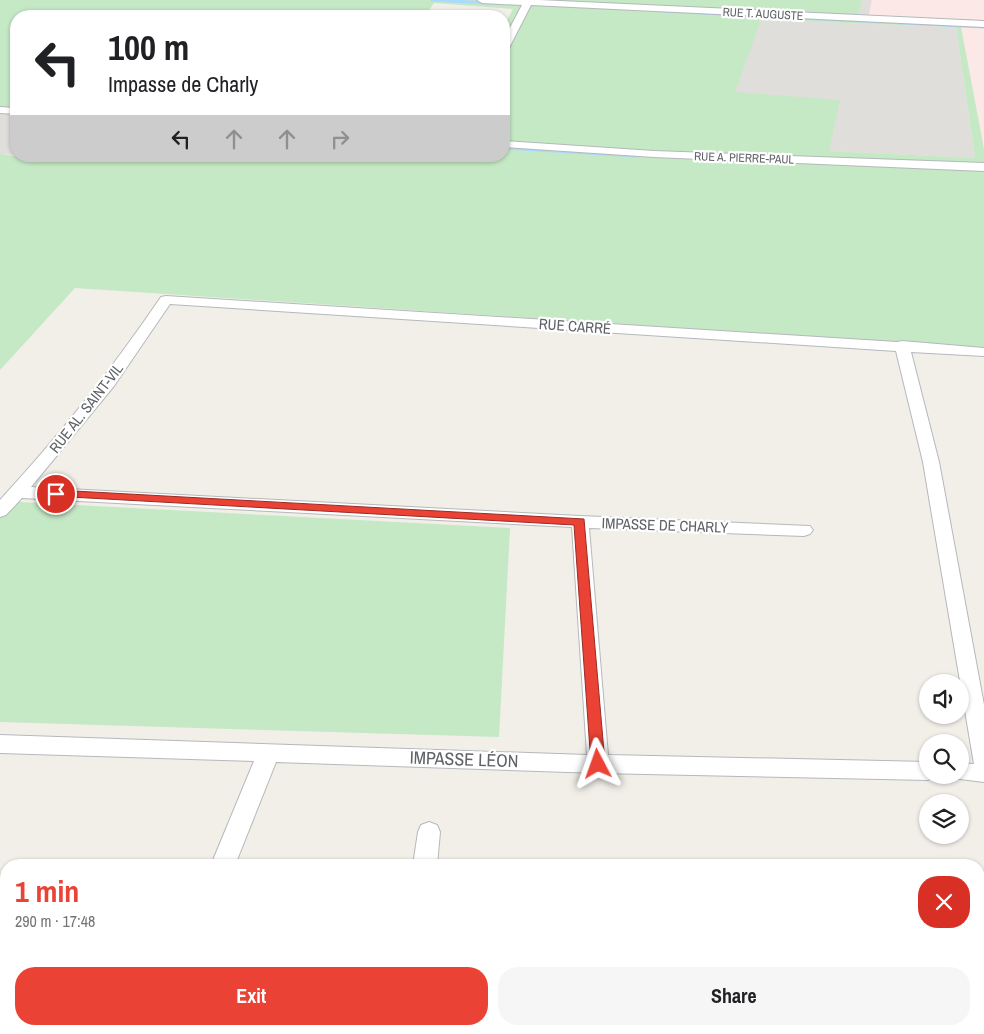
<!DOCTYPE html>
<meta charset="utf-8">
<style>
body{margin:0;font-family:"Archivo Narrow",sans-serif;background:#f6f6f6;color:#202124;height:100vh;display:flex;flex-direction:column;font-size:19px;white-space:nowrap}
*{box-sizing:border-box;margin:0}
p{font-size:16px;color:#757577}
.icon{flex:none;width:28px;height:28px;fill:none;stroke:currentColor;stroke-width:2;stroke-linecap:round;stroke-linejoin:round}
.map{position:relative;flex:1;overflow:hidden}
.drawer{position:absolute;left:0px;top:859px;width:985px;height:176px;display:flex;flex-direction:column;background:#fff;border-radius:20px 20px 0 0;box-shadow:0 1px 4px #0004}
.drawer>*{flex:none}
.top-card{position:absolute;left:10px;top:10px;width:500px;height:152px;border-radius:20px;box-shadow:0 1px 4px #0004;background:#fff;color:#202124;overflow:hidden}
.tools{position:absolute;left:919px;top:674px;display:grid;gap:10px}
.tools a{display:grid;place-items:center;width:50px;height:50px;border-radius:50%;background:#fff;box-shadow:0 1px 4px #0004;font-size:25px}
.pin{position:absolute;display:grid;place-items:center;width:42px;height:42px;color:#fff;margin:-21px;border:2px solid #fff;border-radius:50%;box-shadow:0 1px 5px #0007}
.me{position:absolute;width:55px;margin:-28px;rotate:356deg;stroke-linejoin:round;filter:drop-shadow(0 0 4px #0008)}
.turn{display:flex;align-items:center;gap:18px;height:105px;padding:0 15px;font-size:22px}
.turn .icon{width:65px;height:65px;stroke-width:2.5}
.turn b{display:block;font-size:35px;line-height:42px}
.lanes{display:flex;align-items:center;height:48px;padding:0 15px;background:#0003;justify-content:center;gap:25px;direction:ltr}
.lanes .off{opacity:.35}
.round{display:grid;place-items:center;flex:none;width:52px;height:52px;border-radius:20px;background:#f6f6f6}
.overview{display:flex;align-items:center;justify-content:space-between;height:85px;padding:0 15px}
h1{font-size:30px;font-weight:700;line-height:38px;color:#ea4335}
.cta{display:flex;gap:10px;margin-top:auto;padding:10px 15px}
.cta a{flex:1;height:58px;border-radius:20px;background:#ea4335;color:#fff;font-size:20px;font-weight:700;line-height:58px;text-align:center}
.cta a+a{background:#f6f6f6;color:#202124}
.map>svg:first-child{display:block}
.industrial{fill:#e0deda}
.medical{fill:#fce8e6}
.green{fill:#c5e8c5;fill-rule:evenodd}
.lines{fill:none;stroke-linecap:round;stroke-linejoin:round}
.stream{stroke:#aadaff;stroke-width:3}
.street-casing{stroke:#b5b8bc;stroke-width:2}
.street{fill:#fff;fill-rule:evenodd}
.shaded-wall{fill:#8f8d8a}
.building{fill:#cccac5;stroke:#8f8d8a}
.route{fill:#ea4335;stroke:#982c22}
.labels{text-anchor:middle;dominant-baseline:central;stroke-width:4.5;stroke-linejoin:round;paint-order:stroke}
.far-street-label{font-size:12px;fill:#5f6368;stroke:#fff}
.street-label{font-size:15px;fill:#5f6368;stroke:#fff}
.near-street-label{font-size:18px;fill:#5f6368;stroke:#fff}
</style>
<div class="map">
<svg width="984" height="1034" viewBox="0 0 984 1034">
<rect width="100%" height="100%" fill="#f1efe8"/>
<g class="industrial">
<polygon points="512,0 859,16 862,0 872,0 869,15 984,20 984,22 693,10"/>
<polygon points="759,20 956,27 975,158 828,151 734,92 759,26"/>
<polygon points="0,107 16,108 16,155 0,154"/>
</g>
<g class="medical">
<polygon points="872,0 984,0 984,20 869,15"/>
<polygon points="961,27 984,28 984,149"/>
</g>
<g class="green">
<path d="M0 0H512L984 22V28L961 27 984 149V348L75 288 0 370V154L16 156H504V26L513 9 434 3 425 16H16V108L0 107ZM759 20 956 27 975 158 829 151 840 100 735 92 759 26Z"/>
<polygon points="543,0 862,0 859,16"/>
<polygon points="0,501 510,528 499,737 0,722"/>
</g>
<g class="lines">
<g class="stream">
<polyline points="432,0 489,3"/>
<polyline points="662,11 984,27"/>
<polyline points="504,148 637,156"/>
</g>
<g class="street-casing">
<g id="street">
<polygon points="477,0 539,0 984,21 984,27 531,5 509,48 504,51 504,39 522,5 482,3"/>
<polygon points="0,107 16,108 16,114 0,113"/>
<polygon points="504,141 654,151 984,163 984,171 654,157 504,147"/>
<path d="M166 296 897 342 902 341 984 348V356L911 352 939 462 984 705V782L952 778 951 775H960V763L974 764 923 462 896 351 170 304 114 386 31 487 580 516 810 526 813 530 810 534 804 536 589 528 608 755 928 762V775H937L928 780 598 773 276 762 235 865H211L254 761 0 753V735L587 755 572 527 22 498 6 515 0 517V500C59 436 112 369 161 297Z"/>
<polygon points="429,822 437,825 440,832 437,865 413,865 418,832 421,825"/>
<polygon points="152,1029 178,1029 176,1034 150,1034"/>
<polygon points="392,1029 418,1029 417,1034 391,1034"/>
</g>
</g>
<use href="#street" class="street"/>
</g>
<polygon class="shaded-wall" points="254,1029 258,1029 257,1034 253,1034"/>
<g class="building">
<polygon points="211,1029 254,1029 253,1034 210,1034"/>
<polygon points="331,1029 396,1029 395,1034 329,1034"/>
</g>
<polygon class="route" points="56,490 584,519 605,764 603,768 593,768 591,764 574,525 52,496 50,494"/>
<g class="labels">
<g class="far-street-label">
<text transform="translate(763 14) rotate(3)">RUE T. AUGUSTE</text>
<text transform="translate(744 158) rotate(2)">RUE A. PIERRE-PAUL</text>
</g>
<g class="street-label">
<text transform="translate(575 326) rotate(4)">RUE CARRÉ</text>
<text transform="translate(86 408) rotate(-52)">RUE AL. SAINT-VIL</text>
<text transform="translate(665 525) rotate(2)">IMPASSE DE CHARLY</text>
</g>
<g class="near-street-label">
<text transform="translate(464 759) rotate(2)">IMPASSE LÉON</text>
</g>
</g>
</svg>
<div class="tools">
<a><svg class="icon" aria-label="sound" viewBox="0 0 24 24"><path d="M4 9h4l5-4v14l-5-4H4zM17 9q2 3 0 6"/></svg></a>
<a><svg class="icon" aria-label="search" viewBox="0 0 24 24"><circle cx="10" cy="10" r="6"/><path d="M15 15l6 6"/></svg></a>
<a><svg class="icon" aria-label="layers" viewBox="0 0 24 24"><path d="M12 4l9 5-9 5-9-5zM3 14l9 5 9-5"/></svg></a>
</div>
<div class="pin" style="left:56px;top:494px;background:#d93025"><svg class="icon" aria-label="arrive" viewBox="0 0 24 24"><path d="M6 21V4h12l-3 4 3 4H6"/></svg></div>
<svg class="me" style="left:598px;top:764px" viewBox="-20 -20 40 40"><path d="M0-17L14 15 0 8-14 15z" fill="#ea4335" stroke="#fff" stroke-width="4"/></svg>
<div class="top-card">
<div class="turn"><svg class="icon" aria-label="left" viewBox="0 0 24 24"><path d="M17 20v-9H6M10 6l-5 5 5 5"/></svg><div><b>100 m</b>Impasse de Charly</div></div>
<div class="lanes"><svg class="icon" aria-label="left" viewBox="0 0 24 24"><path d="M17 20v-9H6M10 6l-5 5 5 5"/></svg><svg class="icon off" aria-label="ahead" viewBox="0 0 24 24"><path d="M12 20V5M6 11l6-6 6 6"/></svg><svg class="icon off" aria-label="ahead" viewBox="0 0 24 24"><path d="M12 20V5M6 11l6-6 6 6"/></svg><svg class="icon off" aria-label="right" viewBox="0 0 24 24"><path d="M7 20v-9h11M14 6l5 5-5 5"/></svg></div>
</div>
<section class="drawer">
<div class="overview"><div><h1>1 min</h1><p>290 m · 17:48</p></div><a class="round" style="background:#d93025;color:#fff"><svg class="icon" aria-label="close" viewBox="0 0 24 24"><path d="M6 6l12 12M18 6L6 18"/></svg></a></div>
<div class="cta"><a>Exit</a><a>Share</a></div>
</section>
</div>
